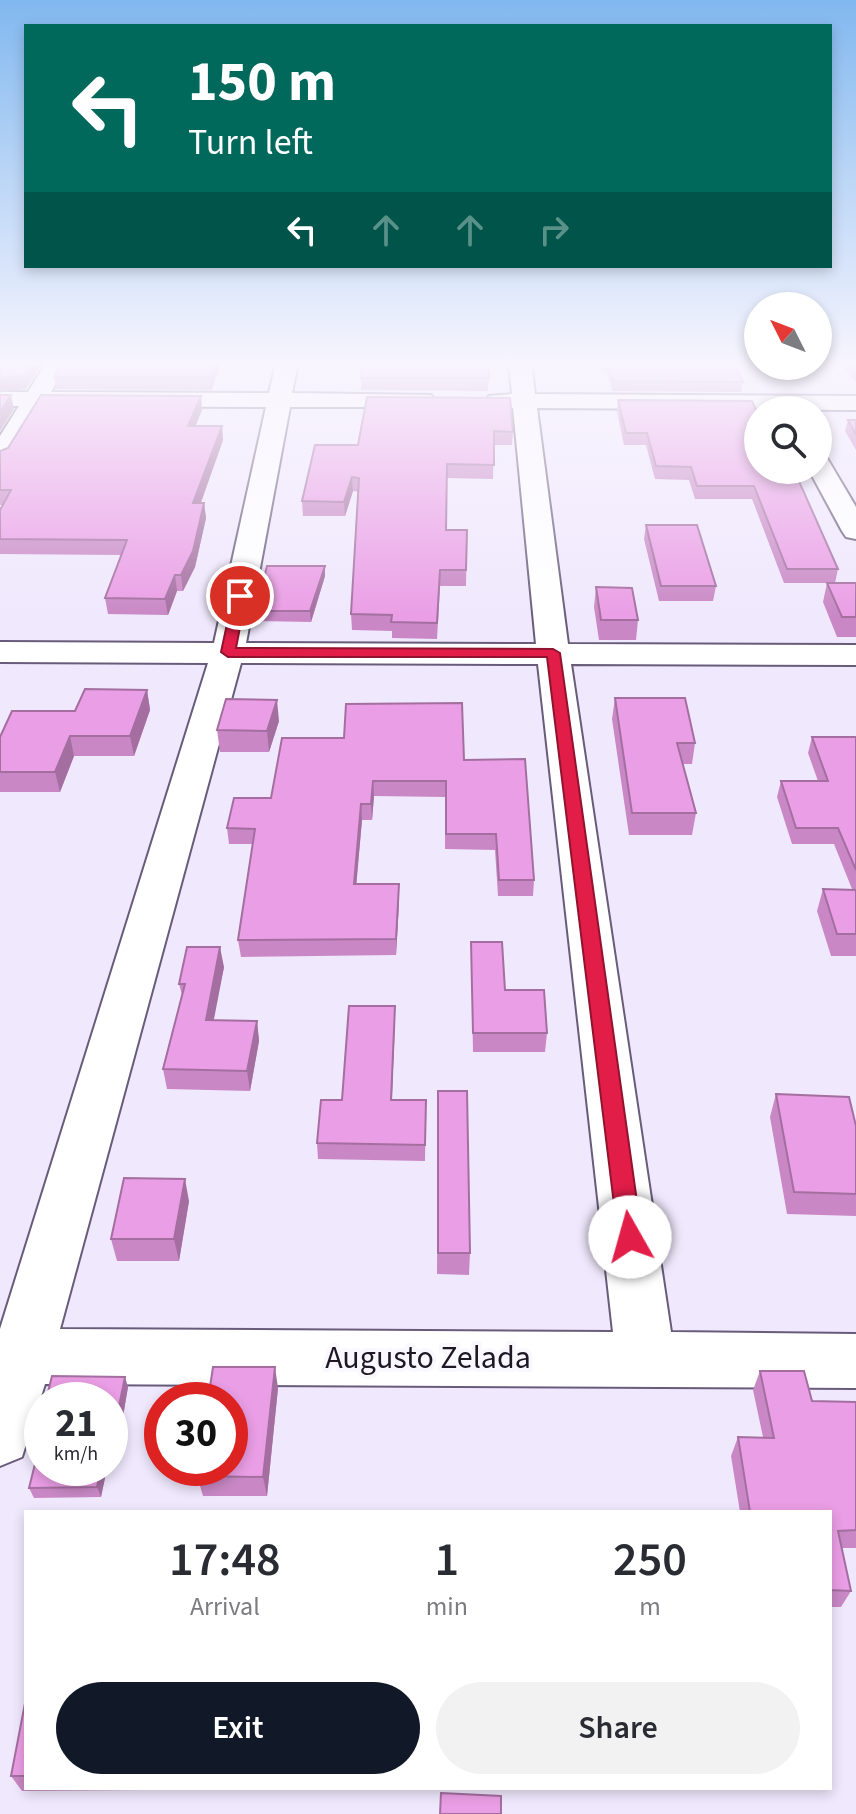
<!DOCTYPE html>
<style>
body{margin:0;font-family:"Source Sans 3",sans-serif;background:#f2f2f3;color:#2b2b33;height:100vh;display:flex;flex-direction:column;font-size:30px;white-space:nowrap}
*{box-sizing:border-box;margin:0}
p{font-size:26px;color:#7c7c81}
.icon{flex:none;width:44px;height:44px;fill:none;stroke:currentColor;stroke-width:2;stroke-linecap:round;stroke-linejoin:round}
.map{position:relative;flex:1;overflow:hidden}
.panel{position:absolute;left:24px;top:1510px;width:808px;height:280px;display:flex;flex-direction:column;background:#fff;border-radius:0px;box-shadow:0 4px 12px #0003}
.panel>*{flex:none}
.banner{position:absolute;left:24px;top:24px;width:808px;height:244px;border-radius:0px;box-shadow:0 4px 12px #0003;background:#00695c;color:#fff;overflow:hidden}
.needle{width:52px;rotate:312deg}
.controls{position:absolute;left:744px;top:292px;display:grid;gap:16px}
.controls a{display:grid;place-items:center;width:88px;height:88px;border-radius:50%;background:#fff;box-shadow:0 4px 12px #0003;font-size:40px}
.speed{position:absolute;left:24px;top:1382px;display:flex;gap:16px;font-size:40px;font-weight:700;text-align:center}
.speed>*{display:grid;place-content:center;width:104px;height:104px;border-radius:50%;background:#fff;box-shadow:0 4px 12px #0003;line-height:1}
.speed small{font-size:20px;font-weight:400}
.speed .limit{border:12px solid #d22;background:#fff;color:#111}
.pin{position:absolute;display:grid;place-items:center;width:68px;height:68px;color:#fff;margin:-34px;border:4px solid #fff;border-radius:50%;box-shadow:0 2px 8px #0007}
.me{position:absolute;width:88px;margin:-44px;rotate:353deg;stroke-linejoin:round;filter:drop-shadow(0 0 6px #0008)}
.turn{display:flex;align-items:center;gap:28px;height:168px;padding:0 32px;font-size:36px}
.turn .icon{width:104px;height:104px;stroke-width:2.5}
.turn b{display:block;font-size:56px;line-height:68px}
.lanes{display:flex;align-items:center;height:76px;padding:0 32px;background:#0003;justify-content:center;gap:40px;direction:ltr}
.lanes .off{opacity:.35}
.eta{display:flex;justify-content:space-evenly;align-items:center;height:136px;text-align:center}
.eta b{font-size:48px;font-weight:600;line-height:56px}
.button{display:flex;gap:16px;margin-top:auto;padding:16px 32px}
.button a{flex:1;height:92px;border-radius:48px;background:#111827;color:#fff;font-size:32px;font-weight:600;line-height:92px;text-align:center}
.button a+a{background:#f2f2f3;color:#2b2b33}
.map>svg:first-child{display:block}
.lines{fill:none;stroke-linecap:round;stroke-linejoin:round}
.minor-casing{stroke:#685c7a;stroke-width:4}
.minor{fill:#fff;fill-rule:evenodd}
.wall{fill:#c988c5}
.shaded-wall{fill:#a46fa0}
.building{fill:#ea9ee5;stroke:#a46fa0;stroke-width:2}
.route{fill:#e11d48;stroke:#92132f;stroke-width:2}
.labels{text-anchor:middle;dominant-baseline:central;stroke-width:8;stroke-linejoin:round;paint-order:stroke}
.near-street-label{font-size:32px;fill:#1d1824;stroke:#faf8ff}
</style>
<div class="map">
<svg width="856" height="1814" viewBox="0 0 856 1814">
<rect width="100%" height="100%" fill="#f0e8fd"/>
<g class="lines">
<g class="minor-casing">
<g id="minor">
<path d="M46 363H68L51 392 269 393 276 363H298L292 393 431 395 435 400 431 405 423 407H290L246 643 536 644 513 408 489 406 485 401 489 396 512 394 509 363H531L535 394 856 396V410L537 408 568 644 856 645V665L571 664 671 1332 856 1334V1388L45 1384 22 1457 0 1466V1329L208 663 0 662V642L214 643 266 407 42 406 9 461 0 464V436L19 406H0V392H28ZM241 663 538 664 613 1332 60 1329Z"/>
<polygon points="818,455 827,458 856,507 856,539 846,537 842,531 809,470 818,470"/>
</g>
</g>
<use href="#minor" class="minor"/>
</g>
<g class="wall">
<polygon points="61,363 222,363 211,390 56,389 54,377"/>
<polygon points="601,363 734,363 743,382 741,392 612,391 607,371 603,371"/>
<polygon points="839,363 856,363 856,382"/>
<polygon points="361,378 489,378 488,391 361,390"/>
<polygon points="201,396 202,410 195,426 222,426 223,440 201,503 204,503 206,518 195,567 183,591 177,591 168,615 108,614 105,598 121,555 0,554 0,510 3,505 0,505 0,451"/>
<polygon points="367,397 513,432 512,445 494,445 493,479 447,478 446,530 467,530 466,586 440,586 437,639 392,638 392,631 352,630 351,614 358,492 353,491 345,516 303,516 302,501 358,445"/>
<polygon points="618,400 758,414 838,569 835,583 856,583 856,637 837,637 823,602 827,583 784,583 752,499 695,499 689,480 655,479 646,445 624,445 617,412"/>
<polygon points="848,420 856,420 856,450 845,431"/>
<polygon points="646,525 716,586 713,601 659,601 644,539"/>
<polygon points="325,576 311,622 257,621 256,611"/>
<polygon points="596,587 638,620 636,640 599,640 594,607"/>
<polygon points="147,690 150,710 134,756 74,756 60,792 0,792 0,737"/>
<polygon points="615,698 695,743 692,764 682,764 696,813 692,835 629,835 612,719"/>
<polygon points="279,721 269,752 220,752 217,730"/>
<polygon points="812,737 856,737 856,956 831,956 817,911 823,889 852,889 834,844 792,844 777,797 781,781 818,781 808,753"/>
<polygon points="464,760 534,880 533,896 498,896 495,850 445,849 445,797 374,796 372,820 362,820 356,884 399,901 396,955 241,957 238,940 253,844 229,844 227,828 271,798"/>
<polygon points="471,942 505,990 547,1033 545,1052 473,1052"/>
<polygon points="224,967 213,1020 257,1021 259,1041 250,1091 167,1089 163,1069 182,995 179,984"/>
<polygon points="395,1006 392,1100 426,1100 425,1161 318,1159 317,1143"/>
<polygon points="438,1091 470,1253 469,1275 437,1274"/>
<polygon points="776,1094 856,1126 856,1216 787,1214 770,1117"/>
<polygon points="189,1201 179,1261 117,1261 111,1239"/>
<polygon points="760,1371 812,1401 856,1402 856,1548 842,1548 851,1591 841,1607 830,1607 830,1512 740,1512 731,1456 738,1437 763,1437 753,1390"/>
<polygon points="128,1387 122,1422 116,1422 110,1453 110,1400"/>
<polygon points="278,1388 267,1496 203,1496 197,1476"/>
<polygon points="42,1468 107,1468 101,1497 34,1498 29,1488"/>
<polygon points="26,1698 26,1788 142,1788 142,1790 22,1791 11,1776"/>
</g>
<g class="shaded-wall">
<polygon points="32,363 43,363 26,389 0,392 0,378"/>
<polygon points="216,363 222,363 211,390 209,377"/>
<polygon points="11,395 14,409 0,431 0,412"/>
<polygon points="201,396 202,410 190,440 188,426"/>
<polygon points="222,426 223,440 195,518 193,503"/>
<polygon points="352,477 353,491 345,516 344,502"/>
<polygon points="204,503 206,518 195,567 183,591 181,575"/>
<polygon points="325,566 325,576 311,622 310,611"/>
<polygon points="175,575 177,591 168,615 165,599"/>
<polygon points="147,690 150,710 134,756 130,736"/>
<polygon points="277,700 279,721 269,752 267,731"/>
<polygon points="70,736 74,756 60,792 55,772"/>
<polygon points="373,781 374,796 372,820 371,804"/>
<polygon points="361,804 362,820 355,900 354,884"/>
<polygon points="399,884 399,901 396,955 396,939"/>
<polygon points="220,947 224,967 210,1040 206,1020"/>
<polygon points="395,1006 395,1022 391,1115 391,1100"/>
<polygon points="257,1021 259,1041 250,1091 247,1071"/>
<polygon points="185,1179 189,1201 179,1261 174,1239"/>
<polygon points="275,1367 278,1388 267,1496 263,1477"/>
<polygon points="125,1377 128,1387 122,1422 118,1411"/>
<polygon points="113,1411 116,1422 110,1453 110,1424"/>
<polygon points="101,1468 107,1468 101,1497 97,1487"/>
</g>
<g class="building">
<polygon points="0,363 32,363 24,376 0,378"/>
<polygon points="61,363 216,363 209,377 54,377"/>
<polygon points="363,363 484,363 484,365 488,365 489,378 361,378"/>
<polygon points="609,363 734,363 743,382 613,381"/>
<polygon points="0,395 11,395 0,412"/>
<polygon points="41,395 201,396 188,426 222,426 193,503 204,503 193,551 181,575 175,575 165,599 105,598 127,540 0,539 0,510 11,490 0,490 0,451 8,448"/>
<polygon points="367,397 510,398 513,432 494,431 494,465 447,464 446,530 467,530 466,570 440,570 437,623 391,622 392,615 351,614 359,478 352,477 344,502 302,501 315,445 358,445"/>
<polygon points="618,400 752,401 758,414 758,470 794,470 838,569 787,569 754,486 697,486 691,467 656,466 647,433 626,433"/>
<polygon points="848,420 856,420 856,435"/>
<polygon points="646,525 697,525 716,586 661,586"/>
<polygon points="267,566 325,566 310,611 256,611"/>
<polygon points="827,583 856,583 856,617 842,617"/>
<polygon points="596,587 632,588 638,620 601,620"/>
<polygon points="85,689 147,690 130,736 70,736 55,772 0,772 0,737 12,711 75,711"/>
<polygon points="615,698 685,698 695,743 677,743 696,813 632,813"/>
<polygon points="226,699 277,700 267,731 217,730"/>
<polygon points="462,703 464,760 525,759 534,880 499,880 496,834 446,834 446,781 373,781 371,804 361,804 354,884 399,884 396,939 238,940 255,829 227,828 234,798 271,798 282,738 344,738 346,704"/>
<polygon points="812,737 856,737 856,870 838,828 796,828 781,781 828,781"/>
<polygon points="823,889 856,890 856,934 837,934"/>
<polygon points="471,942 502,942 505,990 544,990 547,1033 473,1033"/>
<polygon points="187,947 220,947 206,1020 257,1021 247,1071 163,1069 185,984 179,984"/>
<polygon points="349,1006 395,1006 391,1100 426,1100 425,1145 317,1143 321,1100 342,1100"/>
<polygon points="438,1091 467,1091 470,1253 438,1253"/>
<polygon points="776,1094 849,1097 856,1126 856,1194 794,1192"/>
<polygon points="124,1178 185,1179 174,1239 111,1239"/>
<polygon points="213,1367 275,1367 263,1477 197,1476 198,1468 230,1468 230,1400 208,1400"/>
<polygon points="760,1371 804,1371 812,1401 856,1402 856,1530 838,1531 851,1591 830,1590 830,1512 750,1512 738,1437 774,1438"/>
<polygon points="52,1376 125,1377 118,1411 113,1411 110,1424 110,1400 46,1400"/>
<polygon points="42,1436 42,1468 101,1468 97,1487 29,1488"/>
<polygon points="26,1698 26,1776 11,1776"/>
<polygon points="441,1793 501,1796 501,1814 440,1814"/>
</g>
<linearGradient id="sky" x2="0" y2="1"><stop stop-color="#81b8ef"/><stop offset="0.59" stop-color="#f8f5fe"/><stop offset="1" stop-color="#f8f5fe" stop-opacity="0"/></linearGradient>
<rect width="856" height="617" fill="url(#sky)"/>
<polygon class="route" points="240,592 246,596 236,648 553,649 560,653 642,1237 638,1244 630,1247 622,1244 618,1237 547,657 228,657 221,652 233,596"/>
<g class="labels">
<g class="near-street-label">
<text x="428" y="1358">Augusto Zelada</text>
</g>
</g>
</svg>
<div class="controls">
<a><svg class="needle" viewBox="-14 -14 28 28"><path d="M0-13l5 13h-10z" fill="#e53935"/><path d="M0 13l5-13h-10z" fill="#7c7c81"/></svg></a>
<a><svg class="icon" aria-label="search" viewBox="0 0 24 24"><circle cx="10" cy="10" r="6"/><path d="M15 15l6 6"/></svg></a>
</div>
<div class="speed"><div>21<small>km/h</small></div><div class="limit">30</div></div>
<div class="pin" style="left:240px;top:596px;background:#d93025"><svg class="icon" aria-label="arrive" viewBox="0 0 24 24"><path d="M6 21V4h12l-3 4 3 4H6"/></svg></div>
<svg class="me" style="left:630px;top:1237px" viewBox="-20 -20 40 40"><circle r="19" fill="#fff"/><path d="M0-13L10 11 0 6-10 11z" fill="#e11d48"/></svg>
<div class="banner">
<div class="turn"><svg class="icon" aria-label="left" viewBox="0 0 24 24"><path d="M17 20v-9H6M10 6l-5 5 5 5"/></svg><div><b>150 m</b>Turn left</div></div>
<div class="lanes"><svg class="icon" aria-label="left" viewBox="0 0 24 24"><path d="M17 20v-9H6M10 6l-5 5 5 5"/></svg><svg class="icon off" aria-label="ahead" viewBox="0 0 24 24"><path d="M12 20V5M6 11l6-6 6 6"/></svg><svg class="icon off" aria-label="ahead" viewBox="0 0 24 24"><path d="M12 20V5M6 11l6-6 6 6"/></svg><svg class="icon off" aria-label="right" viewBox="0 0 24 24"><path d="M7 20v-9h11M14 6l5 5-5 5"/></svg></div>
</div>
<section class="panel">
<div class="eta">
<div><b>17:48</b><p>Arrival</p></div>
<div><b>1</b><p>min</p></div>
<div><b>250</b><p>m</p></div>
</div>
<div class="button"><a>Exit</a><a>Share</a></div>
</section>
</div>
